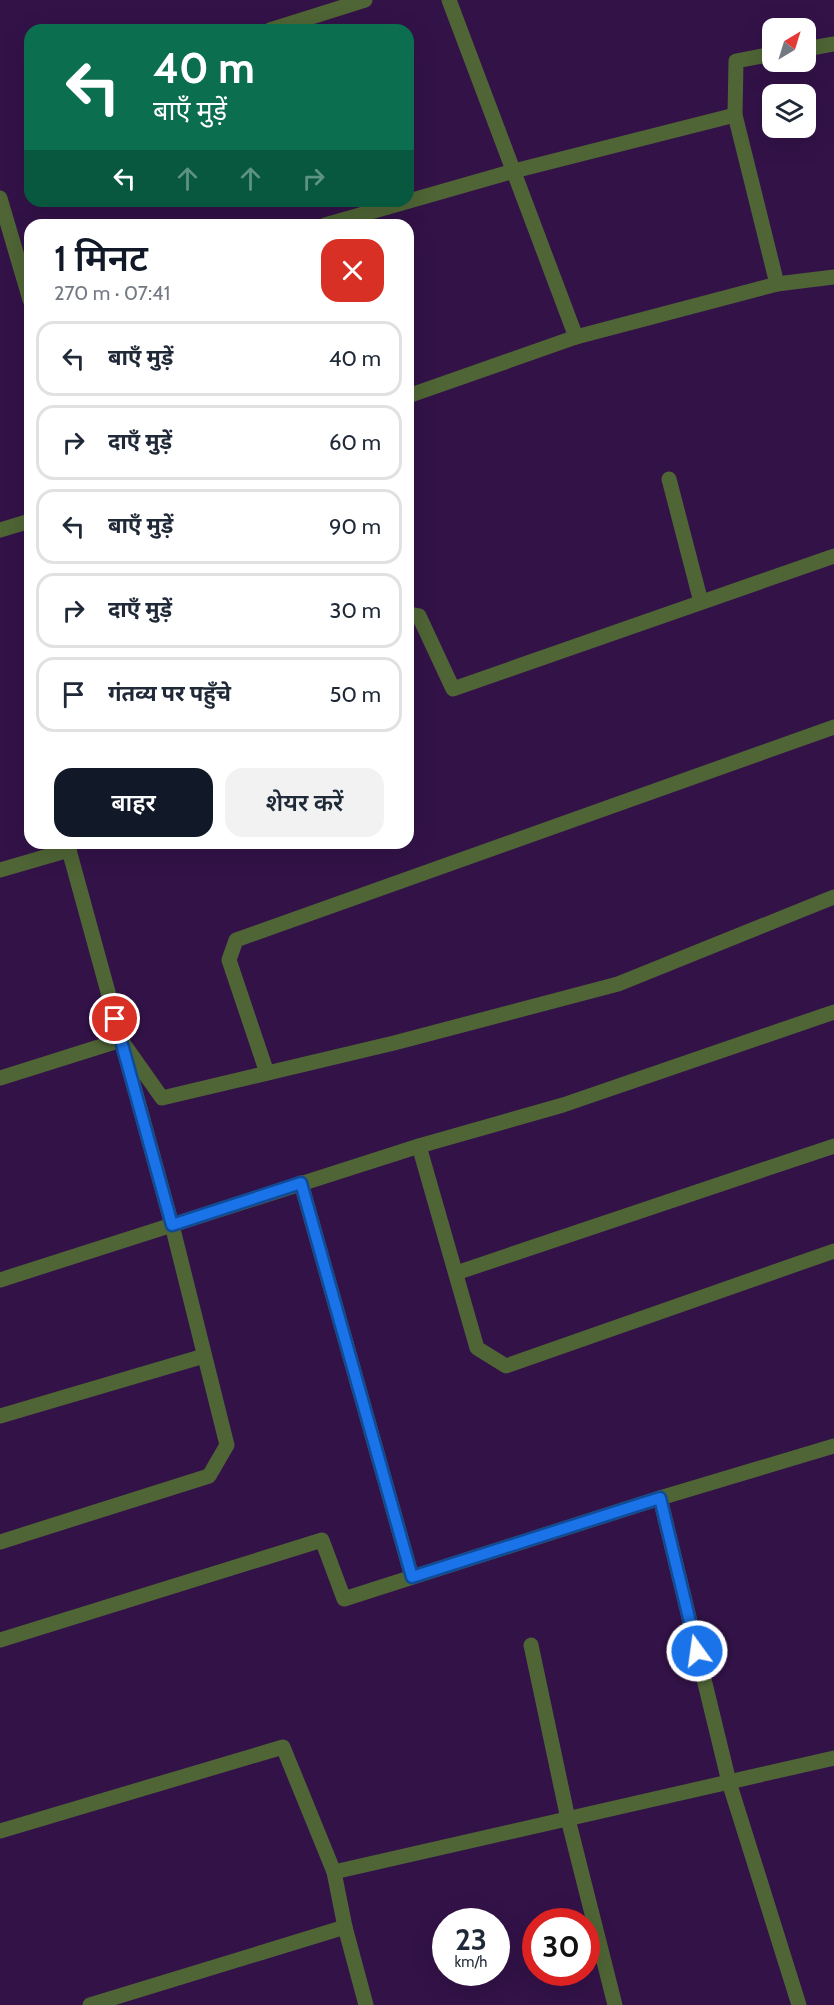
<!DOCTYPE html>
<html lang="hi">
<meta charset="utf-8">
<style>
body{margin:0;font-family:Cabin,"Noto Sans Devanagari",sans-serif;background:#f2f2f3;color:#1f2937;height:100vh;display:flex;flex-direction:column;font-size:22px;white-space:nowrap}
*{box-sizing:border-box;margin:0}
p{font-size:20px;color:#747a83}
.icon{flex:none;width:33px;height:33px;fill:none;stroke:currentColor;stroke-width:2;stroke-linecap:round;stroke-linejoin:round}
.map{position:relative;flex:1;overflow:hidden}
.sheet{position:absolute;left:24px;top:219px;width:390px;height:630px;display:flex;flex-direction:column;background:#fff;border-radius:18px;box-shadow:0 6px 24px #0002}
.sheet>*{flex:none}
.hud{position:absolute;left:24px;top:24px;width:390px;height:183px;border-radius:18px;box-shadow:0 6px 24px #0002;background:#0b6e4f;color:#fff;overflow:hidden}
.needle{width:39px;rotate:38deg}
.buttons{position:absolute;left:762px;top:18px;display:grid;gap:12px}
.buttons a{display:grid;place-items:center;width:54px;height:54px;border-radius:12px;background:#fff;box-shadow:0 6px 24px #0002;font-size:30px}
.speed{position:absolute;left:432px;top:1908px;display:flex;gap:12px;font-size:30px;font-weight:700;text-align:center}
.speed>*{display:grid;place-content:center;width:78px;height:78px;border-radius:50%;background:#fff;box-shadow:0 6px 24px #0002;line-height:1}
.speed small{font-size:15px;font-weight:400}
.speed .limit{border:9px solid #d22;background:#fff;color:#111}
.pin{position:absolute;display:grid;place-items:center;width:51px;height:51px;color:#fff;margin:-26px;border:3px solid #fff;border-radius:50%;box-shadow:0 2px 6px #0007}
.me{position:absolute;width:66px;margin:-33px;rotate:346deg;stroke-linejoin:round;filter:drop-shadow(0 0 4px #0008)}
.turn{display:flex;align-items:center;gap:21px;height:126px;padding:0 30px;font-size:27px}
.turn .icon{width:78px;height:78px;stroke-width:2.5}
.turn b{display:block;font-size:42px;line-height:51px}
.lanes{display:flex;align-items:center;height:57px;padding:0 30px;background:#0003;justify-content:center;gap:30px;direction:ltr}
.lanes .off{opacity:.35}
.round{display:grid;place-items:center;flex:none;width:63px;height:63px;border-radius:18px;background:#f2f2f3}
.headline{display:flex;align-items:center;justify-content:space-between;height:102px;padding:0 30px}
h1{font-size:36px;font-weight:600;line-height:45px;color:#111827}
.cta{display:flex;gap:12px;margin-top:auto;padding:12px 30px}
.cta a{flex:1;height:69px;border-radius:18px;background:#111827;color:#fff;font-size:24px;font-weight:600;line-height:69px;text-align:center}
.cta a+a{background:#f2f2f3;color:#1f2937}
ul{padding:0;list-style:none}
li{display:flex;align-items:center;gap:18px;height:75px;margin:0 12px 9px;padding:0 18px;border:3px solid #e0e1e3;border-radius:18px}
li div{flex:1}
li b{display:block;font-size:22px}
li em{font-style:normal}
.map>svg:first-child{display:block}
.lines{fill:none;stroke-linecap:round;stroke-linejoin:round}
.minor{stroke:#4f6535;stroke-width:15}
.route-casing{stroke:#114b97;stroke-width:15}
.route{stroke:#1a73e8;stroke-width:10}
</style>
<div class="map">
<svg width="834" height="2005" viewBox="0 0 834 2005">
<rect width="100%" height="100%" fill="#331248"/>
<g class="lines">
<g class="minor">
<polyline points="449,0 576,337"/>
<polyline points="270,30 365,0"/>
<polyline points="806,49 834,44"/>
<polyline points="772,54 736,61 735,115 777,284"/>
<polyline points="0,198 30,300"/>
<polyline points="325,225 514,171 735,115"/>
<polyline points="408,396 576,337 777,284 834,277"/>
<polyline points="669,479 701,602"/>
<polyline points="0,530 30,521"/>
<polyline points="408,614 419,616 453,689 834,556"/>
<polyline points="0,870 69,850 68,843"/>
<polyline points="267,1073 229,960 236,940 834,727"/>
<polyline points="0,1078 121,1040 162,1098 394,1043 618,984 834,897"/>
<polyline points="419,1146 477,1348 506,1366 834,1251"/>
<polyline points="301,1183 412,1577"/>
<polyline points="456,1273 834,1146"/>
<polyline points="0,1280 419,1146 563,1105 834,1012"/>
<polyline points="0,1416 204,1356"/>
<polyline points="0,1542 209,1476 227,1445 172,1225 69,850"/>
<polyline points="0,1640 322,1540 344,1599 660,1498"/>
<polyline points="531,1645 568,1819 615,2005"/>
<polyline points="0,1831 283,1747 334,1872 834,1758"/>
<polyline points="345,1927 366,2005"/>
<polyline points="90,2005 345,1927 334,1872"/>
<polyline points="799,2005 729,1782 660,1498 834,1446"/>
</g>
</g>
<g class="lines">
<g class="route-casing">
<polyline id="route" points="115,1019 172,1225 301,1183 412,1577 660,1498 697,1651"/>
</g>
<use href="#route" class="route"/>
</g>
</svg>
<div class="buttons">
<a><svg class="needle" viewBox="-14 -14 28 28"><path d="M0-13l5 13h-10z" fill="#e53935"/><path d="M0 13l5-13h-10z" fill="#747a83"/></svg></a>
<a><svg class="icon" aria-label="layers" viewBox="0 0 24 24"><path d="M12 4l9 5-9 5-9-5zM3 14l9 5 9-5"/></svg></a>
</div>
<div class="speed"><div>23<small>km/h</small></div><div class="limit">30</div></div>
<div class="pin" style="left:115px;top:1019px;background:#d93025"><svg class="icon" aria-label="arrive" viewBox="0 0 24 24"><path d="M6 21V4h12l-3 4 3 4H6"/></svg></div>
<svg class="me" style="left:697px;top:1651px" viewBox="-20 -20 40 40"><circle r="17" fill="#1a73e8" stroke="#fff" stroke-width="3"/><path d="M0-11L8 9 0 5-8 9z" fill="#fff"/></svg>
<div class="hud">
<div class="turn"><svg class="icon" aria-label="left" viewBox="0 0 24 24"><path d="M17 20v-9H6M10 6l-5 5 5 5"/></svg><div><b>40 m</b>बाएँ मुड़ें</div></div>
<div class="lanes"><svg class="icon" aria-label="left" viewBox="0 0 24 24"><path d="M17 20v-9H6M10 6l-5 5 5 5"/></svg><svg class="icon off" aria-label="ahead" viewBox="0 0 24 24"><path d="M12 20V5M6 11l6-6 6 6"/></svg><svg class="icon off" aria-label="ahead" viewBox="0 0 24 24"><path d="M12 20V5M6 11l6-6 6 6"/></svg><svg class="icon off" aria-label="right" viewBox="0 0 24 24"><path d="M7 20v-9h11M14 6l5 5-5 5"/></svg></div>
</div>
<section class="sheet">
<div class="headline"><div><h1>1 मिनट</h1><p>270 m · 07:41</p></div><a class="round" style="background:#d93025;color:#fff"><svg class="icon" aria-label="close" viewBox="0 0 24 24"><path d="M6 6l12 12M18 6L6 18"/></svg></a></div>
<ul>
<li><svg class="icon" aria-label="left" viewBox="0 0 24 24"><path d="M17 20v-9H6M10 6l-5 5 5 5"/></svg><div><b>बाएँ मुड़ें</b></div><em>40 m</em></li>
<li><svg class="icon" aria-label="right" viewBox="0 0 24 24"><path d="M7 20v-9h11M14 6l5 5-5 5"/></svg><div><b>दाएँ मुड़ें</b></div><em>60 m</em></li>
<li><svg class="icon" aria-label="left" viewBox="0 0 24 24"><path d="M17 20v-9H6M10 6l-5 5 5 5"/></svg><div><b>बाएँ मुड़ें</b></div><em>90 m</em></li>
<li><svg class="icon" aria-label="right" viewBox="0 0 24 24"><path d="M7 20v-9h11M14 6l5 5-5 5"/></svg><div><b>दाएँ मुड़ें</b></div><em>30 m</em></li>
<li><svg class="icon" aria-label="arrive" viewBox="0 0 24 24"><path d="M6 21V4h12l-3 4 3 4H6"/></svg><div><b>गंतव्य पर पहुँचे</b></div><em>50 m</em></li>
</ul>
<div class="cta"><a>बाहर</a><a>शेयर करें</a></div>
</section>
</div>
